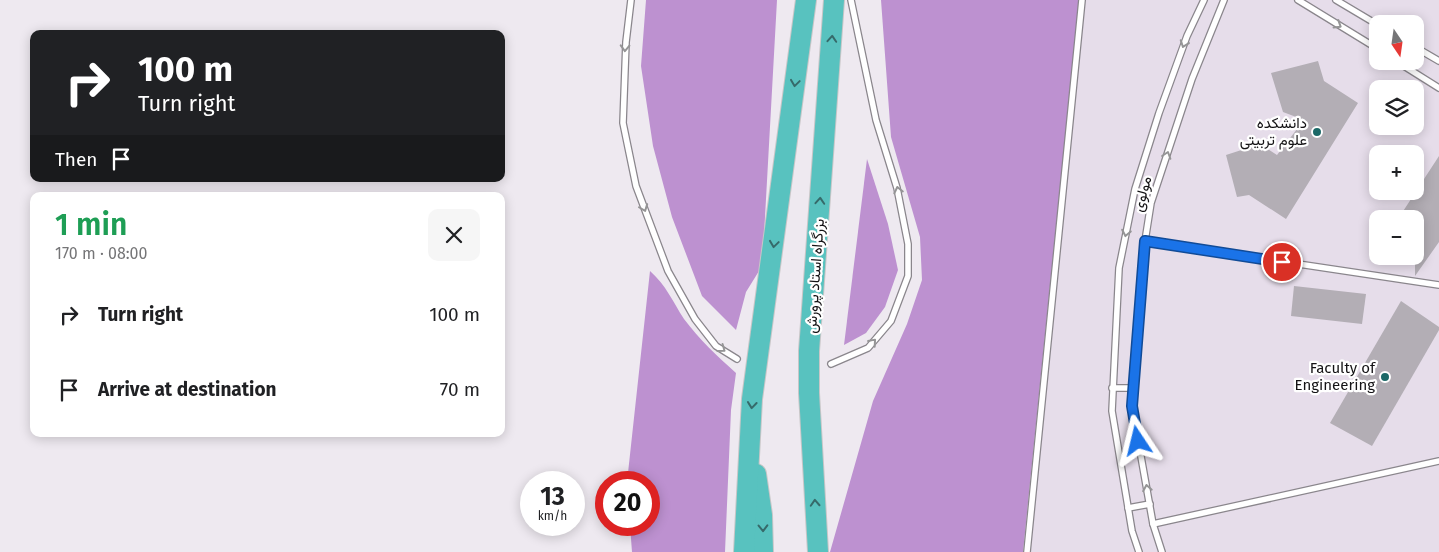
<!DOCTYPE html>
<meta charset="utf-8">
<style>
body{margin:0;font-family:"Fira Sans",Vazirmatn,sans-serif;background:#f6f6f6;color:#202124;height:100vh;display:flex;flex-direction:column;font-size:19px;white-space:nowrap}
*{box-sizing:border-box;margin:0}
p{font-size:16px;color:#757577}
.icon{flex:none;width:28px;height:28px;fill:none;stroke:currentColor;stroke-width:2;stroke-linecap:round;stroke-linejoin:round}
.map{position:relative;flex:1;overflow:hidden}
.side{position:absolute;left:30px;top:192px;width:475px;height:245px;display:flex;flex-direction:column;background:#fff;border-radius:10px;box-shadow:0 2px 12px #0003}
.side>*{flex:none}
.guide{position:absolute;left:30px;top:30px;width:475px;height:152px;border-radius:10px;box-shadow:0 2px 12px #0003;background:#202124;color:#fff;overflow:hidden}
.needle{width:32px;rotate:167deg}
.buttons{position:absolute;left:1369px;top:15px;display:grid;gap:10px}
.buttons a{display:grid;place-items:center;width:55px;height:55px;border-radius:10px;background:#fff;box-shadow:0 2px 12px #0003;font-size:25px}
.speed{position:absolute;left:520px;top:471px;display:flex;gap:10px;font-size:25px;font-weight:700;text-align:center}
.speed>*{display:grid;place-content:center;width:65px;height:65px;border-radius:50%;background:#fff;box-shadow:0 2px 12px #0003;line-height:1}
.speed small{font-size:12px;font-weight:400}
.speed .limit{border:8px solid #d22;background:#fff;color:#111}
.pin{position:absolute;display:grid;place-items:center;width:42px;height:42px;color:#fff;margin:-21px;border:2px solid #fff;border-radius:50%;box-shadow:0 1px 5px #0007}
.me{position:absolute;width:55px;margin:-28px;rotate:350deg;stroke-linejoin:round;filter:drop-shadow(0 0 4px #0008)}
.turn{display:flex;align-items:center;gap:18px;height:105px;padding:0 25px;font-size:22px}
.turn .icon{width:65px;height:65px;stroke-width:2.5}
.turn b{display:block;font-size:35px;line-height:42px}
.then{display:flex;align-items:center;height:48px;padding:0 25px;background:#0003;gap:10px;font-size:19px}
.round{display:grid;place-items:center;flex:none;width:52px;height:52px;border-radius:10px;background:#f6f6f6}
.headline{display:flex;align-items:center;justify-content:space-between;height:85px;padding:0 25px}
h1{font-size:30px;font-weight:600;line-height:38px;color:#1e9e55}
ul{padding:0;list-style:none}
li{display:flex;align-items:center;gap:15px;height:75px;padding:0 25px}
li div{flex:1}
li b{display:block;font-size:19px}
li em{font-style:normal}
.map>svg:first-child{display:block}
.built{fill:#e6ddea;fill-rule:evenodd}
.forest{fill:#bd91d0}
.building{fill:#b3aeb5}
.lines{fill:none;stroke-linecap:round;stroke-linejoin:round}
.lane-casing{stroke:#8a868c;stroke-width:8}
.highway-casing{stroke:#c7c6c7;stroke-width:22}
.lane{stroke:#fff;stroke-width:5.5}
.highway{stroke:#58c2bf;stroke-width:20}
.oneway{stroke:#959596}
.oneway2{stroke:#366a6a}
.route-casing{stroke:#114b97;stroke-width:12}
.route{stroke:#1a73e8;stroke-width:9}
.poi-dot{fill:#1b6867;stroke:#fff;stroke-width:2}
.labels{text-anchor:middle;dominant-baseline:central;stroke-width:4.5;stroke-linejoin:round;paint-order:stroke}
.poi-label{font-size:15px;fill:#141315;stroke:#fff;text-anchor:end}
.street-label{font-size:15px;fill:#141315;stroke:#fff}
</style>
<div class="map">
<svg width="1439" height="552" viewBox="0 0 1439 552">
<rect width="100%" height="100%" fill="#eee9f0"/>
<path class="built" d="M1079 0H1439V552H1023ZM1378 24H1415V61H1378ZM1378 89H1415V126H1378ZM1378 154H1415V191H1378ZM1378 219H1415V256H1378Z"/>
<g class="forest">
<polygon points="646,0 777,0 764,235 759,271 746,292 736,330 702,296 672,217 653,146 641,66"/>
<polygon points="881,0 1079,0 1023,552 830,552 873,401 907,324 922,280 920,237 891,137"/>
<polygon points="867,159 888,224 898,270 885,307 866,333 844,345"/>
<path d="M650 271C666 285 673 302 684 319 699 339 717 356 736 373L731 410 725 552H632L630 525H649V482H627Z"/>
</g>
<g class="building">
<polygon points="1318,61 1324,81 1358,103 1286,219 1249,195 1237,197 1226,155 1260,144 1277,155 1304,120 1283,112 1271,73"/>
<polygon points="1439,156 1439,242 1415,276 1415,219 1398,219"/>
<polygon points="1294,286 1366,294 1362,324 1291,316"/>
<polygon points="1401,301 1439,327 1439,330 1372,446 1330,423"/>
</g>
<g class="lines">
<g class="lane-casing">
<g id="lane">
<polyline points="631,0 626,42 623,123 636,186 668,271 695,319 716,346 737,359"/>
<polyline points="1298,0 1378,49"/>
<polyline points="1336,0 1378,25"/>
<polyline points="1415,47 1439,61"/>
<polyline points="1396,61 1439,88"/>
<polyline points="1145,241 1439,285"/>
<polyline points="831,364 868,348 891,321 908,276 908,244 897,188 876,120 851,0"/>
<polyline points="1112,388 1133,388"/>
<polyline points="1128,508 1150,504"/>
<polyline points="1153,524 1439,461"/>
<polyline points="1027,552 1082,0"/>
<polyline points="1139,552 1132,531 1112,411 1119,268 1135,189 1159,113 1187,36 1204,0"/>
<polyline points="1162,552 1153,524 1132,406 1145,241 1151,203 1192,79 1224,0"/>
</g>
</g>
<g class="highway-casing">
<g id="highway">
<polyline points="756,474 762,515 763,552"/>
<polyline points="744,552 752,399 806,0"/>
<polyline points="818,552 809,393 809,351 834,0"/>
</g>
</g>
<use href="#lane" class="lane"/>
<use href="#highway" class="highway"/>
</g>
<defs><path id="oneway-chevron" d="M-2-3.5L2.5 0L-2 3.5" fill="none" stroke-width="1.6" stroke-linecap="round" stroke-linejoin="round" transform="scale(1.25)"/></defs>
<g class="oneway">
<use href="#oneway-chevron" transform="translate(1338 25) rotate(32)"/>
<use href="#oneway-chevron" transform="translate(1184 44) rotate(110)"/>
<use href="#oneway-chevron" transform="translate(625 48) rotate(92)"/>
<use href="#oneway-chevron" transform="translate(1167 155) rotate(-72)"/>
<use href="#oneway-chevron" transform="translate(898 190) rotate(-103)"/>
<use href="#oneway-chevron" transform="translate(644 208) rotate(69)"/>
<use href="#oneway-chevron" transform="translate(1126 233) rotate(101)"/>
<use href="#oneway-chevron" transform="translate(873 342) rotate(-49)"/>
<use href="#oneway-chevron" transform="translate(722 349) rotate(36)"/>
<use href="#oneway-chevron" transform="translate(1147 488) rotate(-100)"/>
</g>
<g class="oneway2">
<use href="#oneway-chevron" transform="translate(832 39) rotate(-86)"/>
<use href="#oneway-chevron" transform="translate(795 83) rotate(98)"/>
<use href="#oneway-chevron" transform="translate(820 201) rotate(-86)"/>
<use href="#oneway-chevron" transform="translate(774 244) rotate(98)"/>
<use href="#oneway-chevron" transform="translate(752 405) rotate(96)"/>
<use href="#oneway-chevron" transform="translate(815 503) rotate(-93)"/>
<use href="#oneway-chevron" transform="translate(763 528) rotate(89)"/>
</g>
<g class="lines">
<g class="route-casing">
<polyline id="route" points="1138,441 1132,406 1145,241 1282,262"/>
</g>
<use href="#route" class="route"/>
</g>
<g class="poi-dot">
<circle cx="1317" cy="132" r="5"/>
<circle cx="1385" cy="377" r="5"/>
</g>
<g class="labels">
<g class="poi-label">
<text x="1307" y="123">دانشکده<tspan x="1307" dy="17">علوم تربیتی</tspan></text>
<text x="1375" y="368">Faculty of<tspan x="1375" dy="17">Engineering</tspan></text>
</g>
<g class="street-label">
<text transform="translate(1142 194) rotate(-75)">مولوی</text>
<text transform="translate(815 276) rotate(-86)">بزرگراه استاد پرورش</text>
</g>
</g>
</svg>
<div class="buttons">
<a><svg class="needle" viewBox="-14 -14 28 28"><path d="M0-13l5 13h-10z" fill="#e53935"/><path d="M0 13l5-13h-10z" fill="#757577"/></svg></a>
<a><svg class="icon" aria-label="layers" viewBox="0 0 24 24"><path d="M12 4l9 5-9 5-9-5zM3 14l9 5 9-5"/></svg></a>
<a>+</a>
<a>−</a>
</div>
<div class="speed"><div>13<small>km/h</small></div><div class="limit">20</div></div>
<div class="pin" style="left:1282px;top:262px;background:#d93025"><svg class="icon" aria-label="arrive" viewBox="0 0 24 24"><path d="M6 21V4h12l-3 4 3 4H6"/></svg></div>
<svg class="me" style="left:1138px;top:441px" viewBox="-20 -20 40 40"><path d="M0-17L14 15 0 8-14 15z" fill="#1a73e8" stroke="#fff" stroke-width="4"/></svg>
<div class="guide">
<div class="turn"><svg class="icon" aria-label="right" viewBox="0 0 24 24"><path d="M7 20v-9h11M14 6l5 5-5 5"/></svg><div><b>100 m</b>Turn right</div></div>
<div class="then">Then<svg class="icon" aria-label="arrive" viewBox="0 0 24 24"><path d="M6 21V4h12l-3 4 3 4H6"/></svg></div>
</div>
<section class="side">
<div class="headline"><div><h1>1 min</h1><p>170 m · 08:00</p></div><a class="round"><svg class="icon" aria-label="close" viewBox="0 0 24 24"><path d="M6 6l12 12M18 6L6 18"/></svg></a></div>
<ul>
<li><svg class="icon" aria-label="right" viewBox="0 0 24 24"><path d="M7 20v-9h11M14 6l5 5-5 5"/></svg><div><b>Turn right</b></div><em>100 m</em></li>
<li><svg class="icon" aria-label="arrive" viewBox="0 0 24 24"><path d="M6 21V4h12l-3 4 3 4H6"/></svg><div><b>Arrive at destination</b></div><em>70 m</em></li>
</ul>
</section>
</div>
